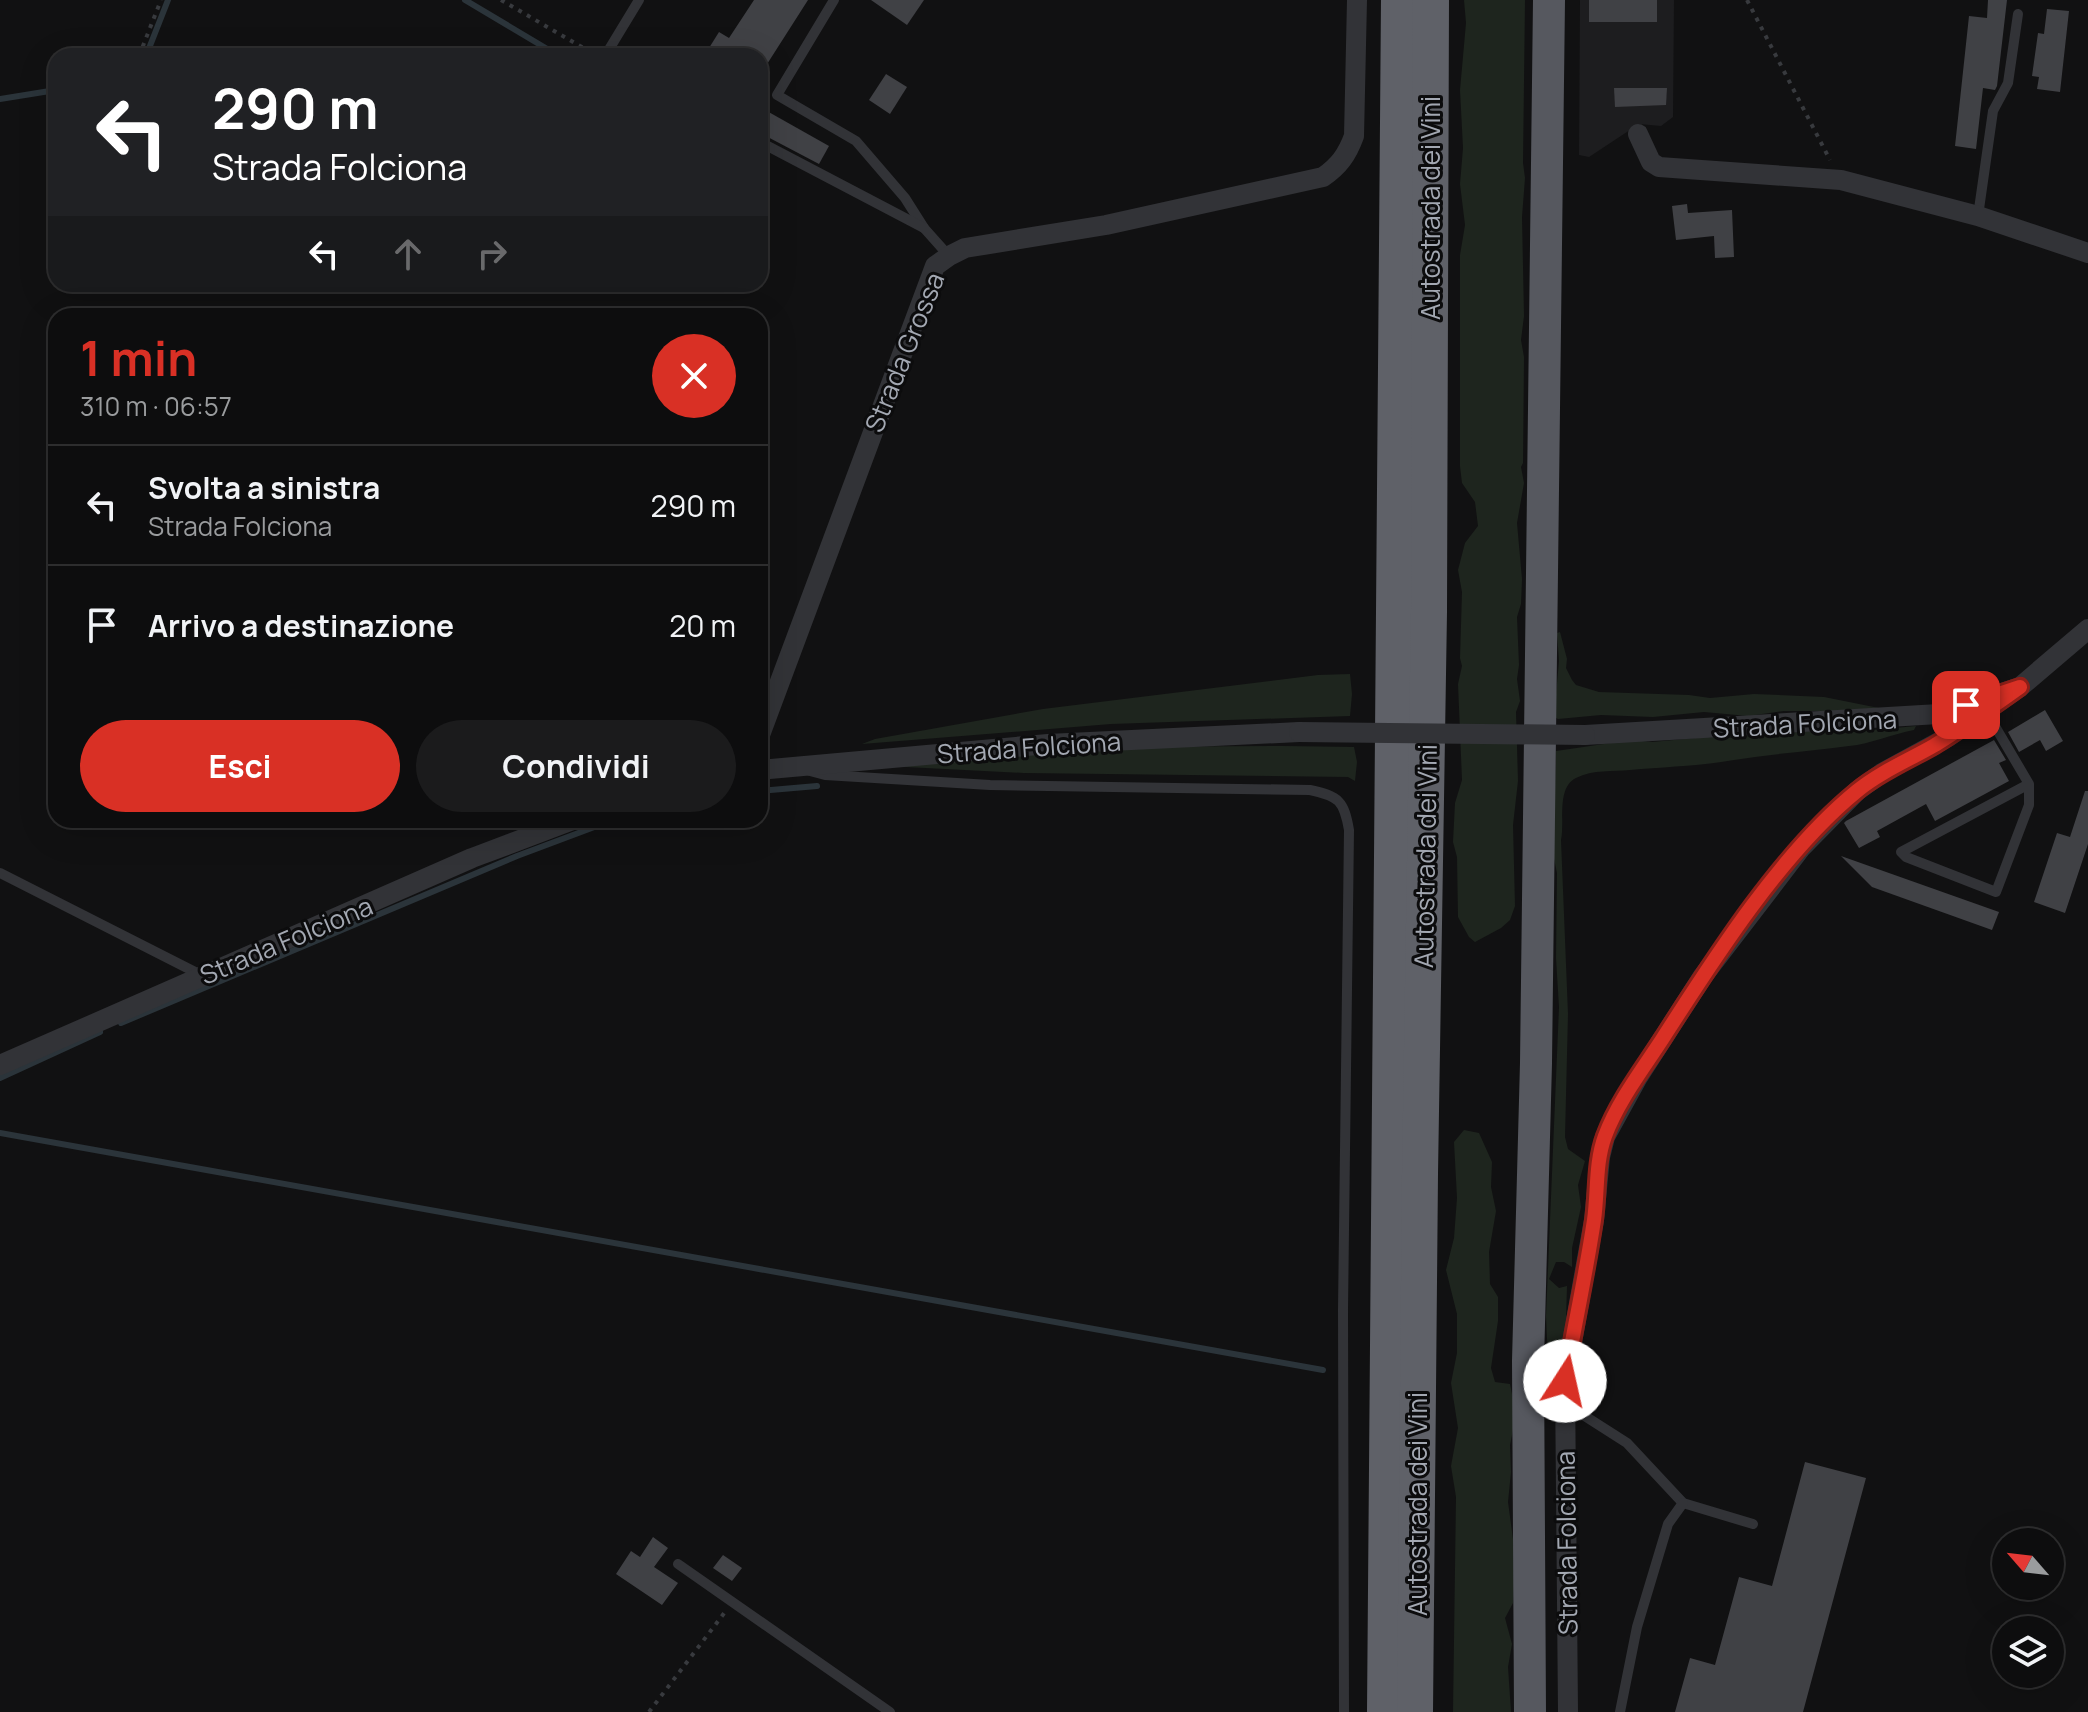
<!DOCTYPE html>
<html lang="it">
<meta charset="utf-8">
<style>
body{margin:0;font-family:Manrope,sans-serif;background:#1b1b1c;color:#f1f3f6;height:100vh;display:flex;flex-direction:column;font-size:30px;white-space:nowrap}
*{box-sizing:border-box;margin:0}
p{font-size:26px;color:#9a9c9e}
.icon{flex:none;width:44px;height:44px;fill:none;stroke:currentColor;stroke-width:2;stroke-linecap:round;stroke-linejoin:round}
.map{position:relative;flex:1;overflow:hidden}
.panel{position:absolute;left:48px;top:308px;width:720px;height:520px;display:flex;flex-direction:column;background:#0d0d0e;border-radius:24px;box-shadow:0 8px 32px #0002,0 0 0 2px #2d2d2e}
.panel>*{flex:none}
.guide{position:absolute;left:48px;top:48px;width:720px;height:244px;border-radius:24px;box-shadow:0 8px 32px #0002,0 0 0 2px #2d2d2e;background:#202124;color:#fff;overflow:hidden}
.needle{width:52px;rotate:298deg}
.fabs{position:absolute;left:1992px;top:1528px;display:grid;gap:16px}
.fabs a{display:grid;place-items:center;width:72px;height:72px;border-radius:50%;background:#0d0d0e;box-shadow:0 8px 32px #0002,0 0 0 2px #2d2d2e;font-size:40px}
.pin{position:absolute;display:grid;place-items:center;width:68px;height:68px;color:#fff;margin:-34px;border-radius:16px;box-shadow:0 4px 12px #0006}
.me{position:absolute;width:88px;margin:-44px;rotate:10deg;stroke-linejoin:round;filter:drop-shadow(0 0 6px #0008)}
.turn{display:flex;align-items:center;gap:28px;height:168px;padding:0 32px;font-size:36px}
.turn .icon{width:104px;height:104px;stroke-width:2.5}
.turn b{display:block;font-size:56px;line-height:68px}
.lanes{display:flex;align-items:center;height:76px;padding:0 32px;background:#0003;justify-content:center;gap:40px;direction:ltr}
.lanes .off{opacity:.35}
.round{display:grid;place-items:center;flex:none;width:84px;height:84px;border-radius:42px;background:#1b1b1c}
.summary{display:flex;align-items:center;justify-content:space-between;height:136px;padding:0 32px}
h1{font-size:48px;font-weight:700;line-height:60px;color:#d93025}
.action{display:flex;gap:16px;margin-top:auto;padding:16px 32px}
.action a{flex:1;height:92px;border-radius:48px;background:#d93025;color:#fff;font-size:32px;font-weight:700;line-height:92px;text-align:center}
.action a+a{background:#1b1b1c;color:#f1f3f6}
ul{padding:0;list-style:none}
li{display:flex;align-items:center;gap:24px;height:120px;padding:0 32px;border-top:2px solid #2d2d2e}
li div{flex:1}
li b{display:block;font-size:30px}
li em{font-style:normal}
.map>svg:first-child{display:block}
.built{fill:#1d1d1f}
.green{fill:#1e251e}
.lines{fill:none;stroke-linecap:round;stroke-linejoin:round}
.stream{stroke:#2b343a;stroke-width:6}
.building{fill:#404145}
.path{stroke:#383a3e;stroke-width:4;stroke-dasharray:4 6;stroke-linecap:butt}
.service{stroke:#323337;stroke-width:10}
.minor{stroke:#323337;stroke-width:20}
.trunk{stroke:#56585f;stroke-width:32}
.motorway{stroke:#5f6168;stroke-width:36}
.minor-bridge{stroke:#323337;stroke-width:20}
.route-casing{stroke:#8d1f18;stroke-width:20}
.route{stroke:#d93025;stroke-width:14}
.labels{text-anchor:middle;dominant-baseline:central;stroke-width:6;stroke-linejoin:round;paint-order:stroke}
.street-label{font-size:26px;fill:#a3a8b2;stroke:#0c0c0d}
</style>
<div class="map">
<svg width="2088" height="1712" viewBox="0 0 2088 1712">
<rect width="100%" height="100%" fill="#111112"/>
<polygon class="built" points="1580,0 1674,0 1673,117 1661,126 1639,124 1589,157 1579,155"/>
<g class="green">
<polygon points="1464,0 1525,0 1523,163 1525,178 1522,217 1524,316 1521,340 1524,357 1523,463 1521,467 1524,483 1517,523 1522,579 1521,604 1517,617 1519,665 1517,679 1520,701 1516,712 1518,781 1513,825 1515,906 1510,920 1501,928 1475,942 1469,937 1458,917 1457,857 1453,842 1455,803 1462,780 1458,684 1462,666 1460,658 1462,592 1458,570 1465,543 1478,526 1475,502 1462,483 1460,466 1460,255 1465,225 1460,184 1463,148 1460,90 1466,23"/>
<polygon points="1560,632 1567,659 1566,668 1572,680 1576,685 1599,692 1689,695 1710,698 1754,694 1824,697 1879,708 1853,711 1784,711 1748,716 1704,712 1653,717 1601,715 1558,719 1554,717 1559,661 1557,633"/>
<polygon points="1350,674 1352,694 1350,716 1111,724 862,744 875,739 1043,709 1318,675"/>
<path d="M1916 726 1914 730C1892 734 1871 744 1849 746 1810 751 1772 754 1734 760 1700 766 1664 767 1630 770 1613 772 1593 769 1576 778 1556 788 1565 822 1561 840L1568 1014 1565 1137 1568 1149 1585 1161 1578 1185 1581 1207 1572 1248V1267L1564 1262H1556L1549 1279 1559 1288 1567 1286 1566 1320 1550 1408 1546 1316 1559 1007 1556 958 1557 873 1553 854 1556 751 1631 740 1652 742 1706 737 1723 738 1815 731 1841 733Z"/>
<polygon points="1283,746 1354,747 1357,762 1355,781 1348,777 1024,773 867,765 1108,747"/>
<polygon points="1464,1130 1479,1133 1492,1162 1491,1187 1496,1211 1489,1252 1490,1284 1498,1297 1498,1321 1491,1368 1495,1382 1510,1384 1516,1415 1510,1445 1511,1472 1508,1502 1513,1539 1514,1586 1513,1603 1505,1618 1512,1644 1508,1667 1511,1712 1453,1712 1456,1497 1451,1466 1458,1428 1451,1383 1457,1353 1457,1314 1446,1270 1454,1238 1457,1198 1454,1142"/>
</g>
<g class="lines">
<g class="stream">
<polyline points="465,0 559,56"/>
<polyline points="146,56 168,0"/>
<polyline points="0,99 56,90"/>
<polyline points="760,791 817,786"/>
<polyline points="121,1023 517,856 613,820"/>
<polyline points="0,1078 100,1032"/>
<polyline points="0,1133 1323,1370"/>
</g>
</g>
<g class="building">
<polygon points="754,0 808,0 760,75 760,56 704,56 719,32 729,38"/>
<polygon points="871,0 924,0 907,25"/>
<rect x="1589" y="0" width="68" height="22"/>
<polygon points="1988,0 2007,0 1997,86 1995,90 1983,88 1976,149 1955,146 1969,16 1987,18"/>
<polygon points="2047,9 2069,11 2060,92 2037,89 2039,77 2032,76 2038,33 2044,34"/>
<polygon points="886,74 907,87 890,114 869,100"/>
<polygon points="1614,88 1667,88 1666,105 1615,107"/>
<polygon points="760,107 829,146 819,164 760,133"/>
<polygon points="1687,204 1688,213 1732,210 1734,257 1715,258 1714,236 1676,240 1672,206"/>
<polygon points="2045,710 2063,741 2046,751 2040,740 2019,752 2008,732"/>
<polygon points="1994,740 2006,760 1999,763 2009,781 1935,821 1926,804 1877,831 1880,837 1859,848 1844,823 1846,821"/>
<polygon points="2085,791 2088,791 2088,844 2065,913 2034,902 2057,833 2070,837"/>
<polygon points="1841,856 1999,912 1992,930 1872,887"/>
<polygon points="1805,1462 1866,1478 1803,1712 1675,1712 1690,1658 1715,1665 1739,1577 1772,1586"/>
<polygon points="653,1537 668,1548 654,1567 678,1583 662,1605 616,1574 631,1551 640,1557"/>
<polygon points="723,1555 742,1568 732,1581 713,1568"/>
</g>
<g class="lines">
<g class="path">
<polyline points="501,0 592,53"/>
<polyline points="1747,0 1830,160"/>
<polyline points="139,56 161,0"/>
<polyline points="649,1712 725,1612"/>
</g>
<g class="service">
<polyline points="834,0 777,95 856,141 905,198 924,228"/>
<polyline points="605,56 639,0"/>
<polyline points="760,142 924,228 949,256"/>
<polyline points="1978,216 1993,111 2008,83 2018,14"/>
<polyline points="1986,711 2029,784 2029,805 1996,892 1906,857 1901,852 2029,784"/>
<path d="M810 771 825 775 990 785 1310 790C1339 796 1344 801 1349 830L1343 1310 1344 1712"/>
<polyline points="0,873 201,975"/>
<polyline points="1566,1404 1627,1443 1683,1503 1753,1524"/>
<polyline points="678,1564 890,1712"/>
<polyline points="1620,1712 1637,1627 1668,1524 1683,1503"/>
</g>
<g class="minor">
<polyline points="1638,134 1651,162 1659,167 1841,180 1978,216 2088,253"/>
<path d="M760 735 935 266 949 256 965 248 1106 225 1323 177C1339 166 1347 155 1354 136L1357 0"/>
<polyline points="1585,735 1939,714 2020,687 2088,629"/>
<polyline points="760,770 1048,744 1299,732"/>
<polyline points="0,1065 472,858 573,820"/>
<polyline points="1568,1712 1565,1381 1594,1220 1600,1157 1605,1137 1638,1077 1703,976 1801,848 1857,791 1882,773 1948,737 2020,687"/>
</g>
<polyline class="trunk" points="1530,1712 1528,1361 1536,1063 1549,0"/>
<g class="motorway">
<polyline points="1385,1712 1399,0"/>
<polyline points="1415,1712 1420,1174 1429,612 1431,0"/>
</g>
<polyline class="minor-bridge" points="1299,732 1585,735"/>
</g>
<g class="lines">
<g class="route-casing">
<path id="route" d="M1565 1381C1574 1327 1586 1274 1594 1220 1598 1193 1595 1163 1605 1136 1618 1101 1643 1069 1663 1038 1715 957 1782 852 1857 791 1880 772 1909 760 1935 745 1964 727 1992 707 2020 687L1966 705"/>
</g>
<use href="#route" class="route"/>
</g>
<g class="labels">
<g class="street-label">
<text transform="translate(1430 208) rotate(-90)">Autostrada dei Vini</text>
<text transform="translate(904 352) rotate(-68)">Strada Grossa</text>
<text transform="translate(1805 723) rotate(-3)">Strada Folciona</text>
<text transform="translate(1029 747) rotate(-4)">Strada Folciona</text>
<text transform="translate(1425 856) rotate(-89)">Autostrada dei Vini</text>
<text transform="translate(286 940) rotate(-23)">Strada Folciona</text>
<text transform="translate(1417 1504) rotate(-90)">Autostrada dei Vini</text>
<text transform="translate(1566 1543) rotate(-91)">Strada Folciona</text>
</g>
</g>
</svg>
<div class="fabs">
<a><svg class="needle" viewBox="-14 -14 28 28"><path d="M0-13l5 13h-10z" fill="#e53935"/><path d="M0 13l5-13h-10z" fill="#9a9c9e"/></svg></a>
<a><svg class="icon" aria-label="layers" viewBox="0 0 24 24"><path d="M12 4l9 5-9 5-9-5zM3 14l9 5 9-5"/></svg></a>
</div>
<div class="pin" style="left:1966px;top:705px;background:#d93025"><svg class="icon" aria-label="arrive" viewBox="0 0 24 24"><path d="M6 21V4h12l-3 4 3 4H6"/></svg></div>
<svg class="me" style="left:1565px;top:1381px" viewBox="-20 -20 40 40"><circle r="19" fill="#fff"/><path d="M0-13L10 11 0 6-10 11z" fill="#d93025"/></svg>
<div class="guide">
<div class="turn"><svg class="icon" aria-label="left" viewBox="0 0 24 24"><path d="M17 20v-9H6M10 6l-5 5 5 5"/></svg><div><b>290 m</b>Strada Folciona</div></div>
<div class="lanes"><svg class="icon" aria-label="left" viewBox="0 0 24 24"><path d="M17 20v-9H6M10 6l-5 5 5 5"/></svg><svg class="icon off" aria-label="ahead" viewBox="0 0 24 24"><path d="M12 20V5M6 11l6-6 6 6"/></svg><svg class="icon off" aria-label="right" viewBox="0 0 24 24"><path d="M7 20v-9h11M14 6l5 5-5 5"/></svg></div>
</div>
<section class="panel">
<div class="summary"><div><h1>1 min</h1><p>310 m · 06:57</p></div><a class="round" style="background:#d93025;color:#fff"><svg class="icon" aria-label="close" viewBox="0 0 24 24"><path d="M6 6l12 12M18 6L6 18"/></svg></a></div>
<ul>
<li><svg class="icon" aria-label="left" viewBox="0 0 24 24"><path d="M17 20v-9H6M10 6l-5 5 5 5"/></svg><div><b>Svolta a sinistra</b><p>Strada Folciona</p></div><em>290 m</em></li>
<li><svg class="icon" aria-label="arrive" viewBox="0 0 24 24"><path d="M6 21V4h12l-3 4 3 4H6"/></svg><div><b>Arrivo a destinazione</b></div><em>20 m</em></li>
</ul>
<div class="action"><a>Esci</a><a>Condividi</a></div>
</section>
</div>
